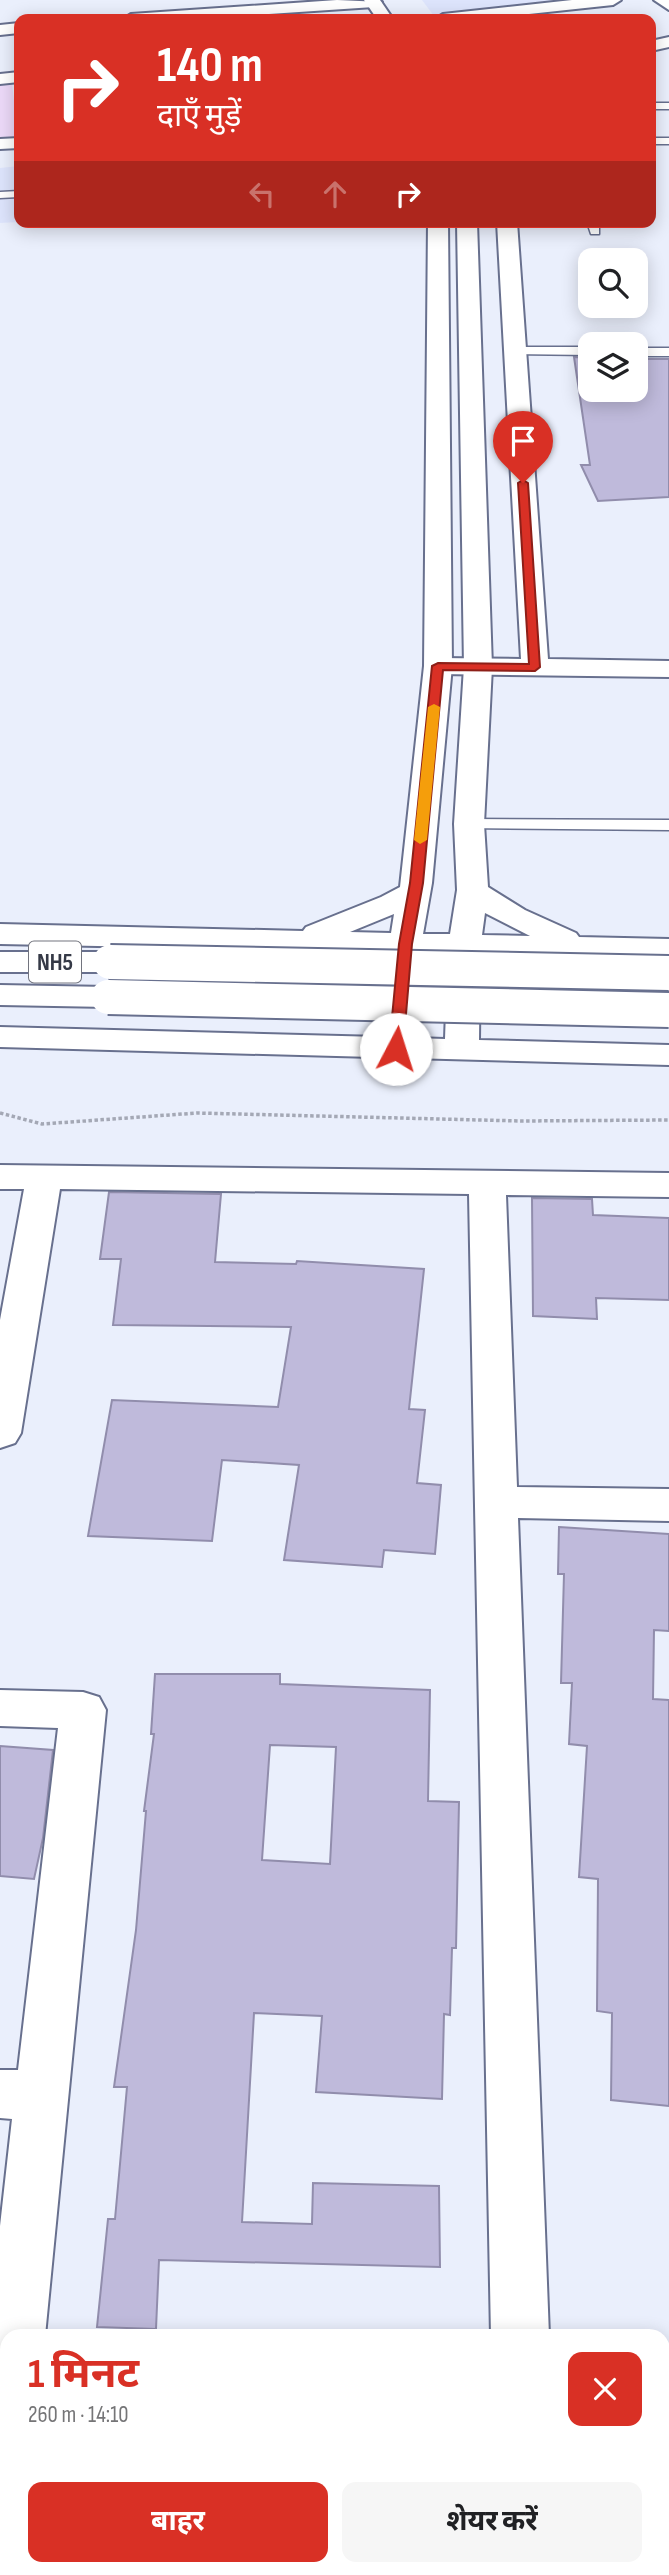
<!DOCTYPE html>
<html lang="hi">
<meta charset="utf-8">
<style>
body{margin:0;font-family:"Sofia Sans Condensed","Noto Sans Devanagari",sans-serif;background:#f6f6f6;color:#202124;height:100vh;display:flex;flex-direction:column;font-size:26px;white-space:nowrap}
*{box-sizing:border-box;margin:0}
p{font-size:23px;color:#757577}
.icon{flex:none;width:38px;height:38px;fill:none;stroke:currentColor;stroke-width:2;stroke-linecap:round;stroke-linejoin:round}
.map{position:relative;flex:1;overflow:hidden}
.details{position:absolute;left:0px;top:2329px;width:670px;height:247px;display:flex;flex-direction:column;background:#fff;border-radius:21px 21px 0 0;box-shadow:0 4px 18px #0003}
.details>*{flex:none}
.top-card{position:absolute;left:14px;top:14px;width:642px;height:214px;border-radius:14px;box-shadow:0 4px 18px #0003;background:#d93025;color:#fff;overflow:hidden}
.controls{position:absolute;left:578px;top:248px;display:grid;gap:14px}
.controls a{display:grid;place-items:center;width:70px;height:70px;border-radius:14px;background:#fff;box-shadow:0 4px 18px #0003;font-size:35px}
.pin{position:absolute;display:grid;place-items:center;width:60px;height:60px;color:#fff;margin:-72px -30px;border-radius:50% 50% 50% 0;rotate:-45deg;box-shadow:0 0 7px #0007}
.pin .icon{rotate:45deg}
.me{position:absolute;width:77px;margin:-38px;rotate:5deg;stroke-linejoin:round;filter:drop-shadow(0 0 5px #0008)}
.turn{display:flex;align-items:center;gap:24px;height:147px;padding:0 28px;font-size:32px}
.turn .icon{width:91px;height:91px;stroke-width:2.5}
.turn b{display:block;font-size:49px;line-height:60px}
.lanes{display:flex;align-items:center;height:66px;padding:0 28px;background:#0003;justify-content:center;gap:35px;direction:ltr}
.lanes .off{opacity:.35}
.round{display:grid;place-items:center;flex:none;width:74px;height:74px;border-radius:14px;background:#f6f6f6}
.headline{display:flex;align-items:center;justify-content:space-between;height:119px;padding:0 28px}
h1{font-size:42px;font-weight:700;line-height:52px;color:#d93025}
.action{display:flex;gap:14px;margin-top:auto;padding:14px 28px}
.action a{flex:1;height:80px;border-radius:14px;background:#d93025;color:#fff;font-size:28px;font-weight:700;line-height:80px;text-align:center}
.action a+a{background:#f6f6f6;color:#202124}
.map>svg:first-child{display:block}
.built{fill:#dde4fc}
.green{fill:#ecd9f8}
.building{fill:#bfbadb;stroke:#918dac;stroke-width:2;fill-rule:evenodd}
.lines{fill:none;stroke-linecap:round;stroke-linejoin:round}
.service-casing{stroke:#68708e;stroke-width:3}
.minor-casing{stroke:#68708e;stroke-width:4}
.tertiary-casing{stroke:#68708e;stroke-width:4}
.trunk-casing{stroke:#68708e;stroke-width:4}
.path{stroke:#a4a8b5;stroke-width:3.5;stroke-dasharray:3.5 2.5;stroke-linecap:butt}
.service{fill:#fff;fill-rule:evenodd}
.minor{fill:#fff;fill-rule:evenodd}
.tertiary{fill:#fff;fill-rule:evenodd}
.trunk{fill:#fff;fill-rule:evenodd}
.trunk-bridge-casing{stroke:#68708e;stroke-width:38;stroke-linecap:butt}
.trunk-bridge{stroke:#fff;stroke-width:34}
.route{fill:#d93025;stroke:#8d1f18;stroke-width:2}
.slow{fill:#f59e0b}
.labels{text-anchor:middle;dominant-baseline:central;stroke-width:7;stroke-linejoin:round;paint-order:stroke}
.shield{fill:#fff;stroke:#72747e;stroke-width:2}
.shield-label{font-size:24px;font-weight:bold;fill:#353946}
</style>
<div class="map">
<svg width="669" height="2575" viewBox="0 0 669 2575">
<rect width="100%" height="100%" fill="#eaeffc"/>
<g class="built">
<polygon points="422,0 563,0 434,16"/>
<polygon points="19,166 19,222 0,223 0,168"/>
</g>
<polygon class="green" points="12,83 18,138 0,140 0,84"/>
<g class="building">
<polygon points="574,357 590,358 590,390 635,390 635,359 669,359 669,497 598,501 581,465 590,465"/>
<polygon points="109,1192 221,1194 215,1262 296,1264 297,1261 424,1269 409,1409 425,1410 417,1483 441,1485 435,1554 384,1550 382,1567 284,1560 299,1465 222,1460 212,1541 88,1536 112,1400 278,1407 291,1327 113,1325 121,1259 100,1259"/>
<polygon points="532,1198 592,1199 593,1215 669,1218 669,1300 596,1298 597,1319 533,1316"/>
<polygon points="559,1527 669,1534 669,1631 654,1630 653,1699 669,1700 669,2106 611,2100 612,2013 597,2011 598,1879 579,1877 587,1746 569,1744 572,1683 561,1683 564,1574 558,1574"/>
<path d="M155 1674H280V1684L430 1690 428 1801 459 1802 456 1948H452L450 2015 444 2014 442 2099 316 2092 322 2016 254 2013 242 2222 312 2224 313 2183 439 2186 440 2267 159 2260 156 2329 97 2327 108 2219H115L127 2087H114L136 1930 146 1811H144L154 1734H151ZM270 1745 336 1747 330 1864 262 1860Z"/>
<polygon points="0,1746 53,1750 43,1838 34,1879 0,1876"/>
</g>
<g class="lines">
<g class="service-casing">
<g id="service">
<rect x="651" y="103" width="18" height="6"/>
<rect x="651" y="138" width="18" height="6"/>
<polygon points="19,191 19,197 0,198 0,192"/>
<polygon points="587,222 599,222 599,234 591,234"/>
<polygon points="515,347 590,347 590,355 510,354 509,351"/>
<rect x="635" y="348" width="34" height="8"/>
<polygon points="469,819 669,820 669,830 463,828 460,824 463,820"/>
</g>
</g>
<g class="minor-casing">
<g id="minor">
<polygon points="337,0 382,2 374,7 194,19 123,19 131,14"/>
<polygon points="572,0 621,0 613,5 482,19 435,19 443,14"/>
<polygon points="654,0 669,0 669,10"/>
<polygon points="19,23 19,33 0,35 0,25"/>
<polygon points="669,37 669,47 651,51 651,41"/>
<polygon points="19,72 19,82 0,84 0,74"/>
<polygon points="19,138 19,148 0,149 0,139"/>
<polygon points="497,222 517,222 548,659 669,661 669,677 438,674 428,672 424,666 428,660 438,658 521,659"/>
<polygon points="0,1165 669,1173 669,1197 506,1195 517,1487 669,1489 669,1521 518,1518 549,2336 491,2336 469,1194 60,1189 21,1433 15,1443 0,1448 0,1320 24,1189 0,1189"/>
<polygon points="0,1690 83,1692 99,1697 106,1710 45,2336 7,2336 7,2361 0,2358 0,2226 12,2119 0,2118 0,2070 18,2070 58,1728 0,1726"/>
<polygon points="7,2390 7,2512 0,2515 0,2392"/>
<rect x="496" y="2569" width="62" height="6"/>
</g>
</g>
<g class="tertiary-casing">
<g id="tertiary">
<polygon points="364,0 380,0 393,19 377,19"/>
<path d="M428 222H448L452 666 432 883 423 934H450L457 890 454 824 464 667 457 222H477L492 667 484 824 488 887 525 910 576 933 579 937 669 939V959L480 954 479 1040 669 1045V1065L0 1047V1027L380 1037 388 952 0 944V924L303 931 306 927 381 897 400 887 424 666ZM485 913 530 936 482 935ZM394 914 391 933 350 932ZM420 953 448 954 445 1039 414 1038Z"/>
</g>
</g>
<g class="trunk-casing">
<g id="trunk">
<polygon points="0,952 110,952 122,955 126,962 122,969 110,972 0,972"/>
<polygon points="0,985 108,987 120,990 125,997 120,1004 108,1007 0,1005"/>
</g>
</g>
<polyline class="path" points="0,1113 42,1124 197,1113 521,1121 669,1120"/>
<use href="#service" class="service"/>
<use href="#minor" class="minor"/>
<use href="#tertiary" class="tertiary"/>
<use href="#trunk" class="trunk"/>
<g class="trunk-bridge-casing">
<g id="trunk-bridge">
<polyline points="110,962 669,973"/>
<polyline points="108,997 669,1010"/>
</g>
</g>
<use href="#trunk-bridge" class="trunk-bridge"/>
</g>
<polygon class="route" points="523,480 528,483 540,667 535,671 443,670 423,883 412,944 403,1049 396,1053 389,1049 399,944 410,883 432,666 438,663 529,664 518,483"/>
<polygon class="slow" points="434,704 440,707 427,840 420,844 414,840 428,707"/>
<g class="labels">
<rect class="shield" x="29" y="941.5" width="52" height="41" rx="5"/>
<g class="shield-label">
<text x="55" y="962">NH5</text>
</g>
</g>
</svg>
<div class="controls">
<a><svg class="icon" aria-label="search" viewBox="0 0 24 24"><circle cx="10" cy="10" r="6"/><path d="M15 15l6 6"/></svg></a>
<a><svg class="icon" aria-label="layers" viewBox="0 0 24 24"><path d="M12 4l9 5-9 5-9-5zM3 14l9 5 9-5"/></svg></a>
</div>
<div class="pin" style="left:523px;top:483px;background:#d93025"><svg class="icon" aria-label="arrive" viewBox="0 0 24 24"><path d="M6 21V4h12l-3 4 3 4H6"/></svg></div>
<svg class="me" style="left:396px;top:1049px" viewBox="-20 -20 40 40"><circle r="19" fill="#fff"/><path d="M0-13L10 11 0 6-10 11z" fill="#d93025"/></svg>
<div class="top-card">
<div class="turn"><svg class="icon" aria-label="right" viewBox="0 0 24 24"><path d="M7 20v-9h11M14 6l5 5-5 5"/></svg><div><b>140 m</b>दाएँ मुड़ें</div></div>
<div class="lanes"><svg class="icon off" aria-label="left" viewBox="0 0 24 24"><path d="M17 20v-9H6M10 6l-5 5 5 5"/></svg><svg class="icon off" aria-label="ahead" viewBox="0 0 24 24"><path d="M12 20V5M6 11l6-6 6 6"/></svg><svg class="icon" aria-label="right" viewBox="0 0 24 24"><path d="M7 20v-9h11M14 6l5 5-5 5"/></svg></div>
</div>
<section class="details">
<div class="headline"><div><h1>1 मिनट</h1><p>260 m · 14:10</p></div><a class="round" style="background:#d93025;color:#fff"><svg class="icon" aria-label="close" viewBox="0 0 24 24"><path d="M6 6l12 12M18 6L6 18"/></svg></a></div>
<div class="action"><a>बाहर</a><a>शेयर करें</a></div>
</section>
</div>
